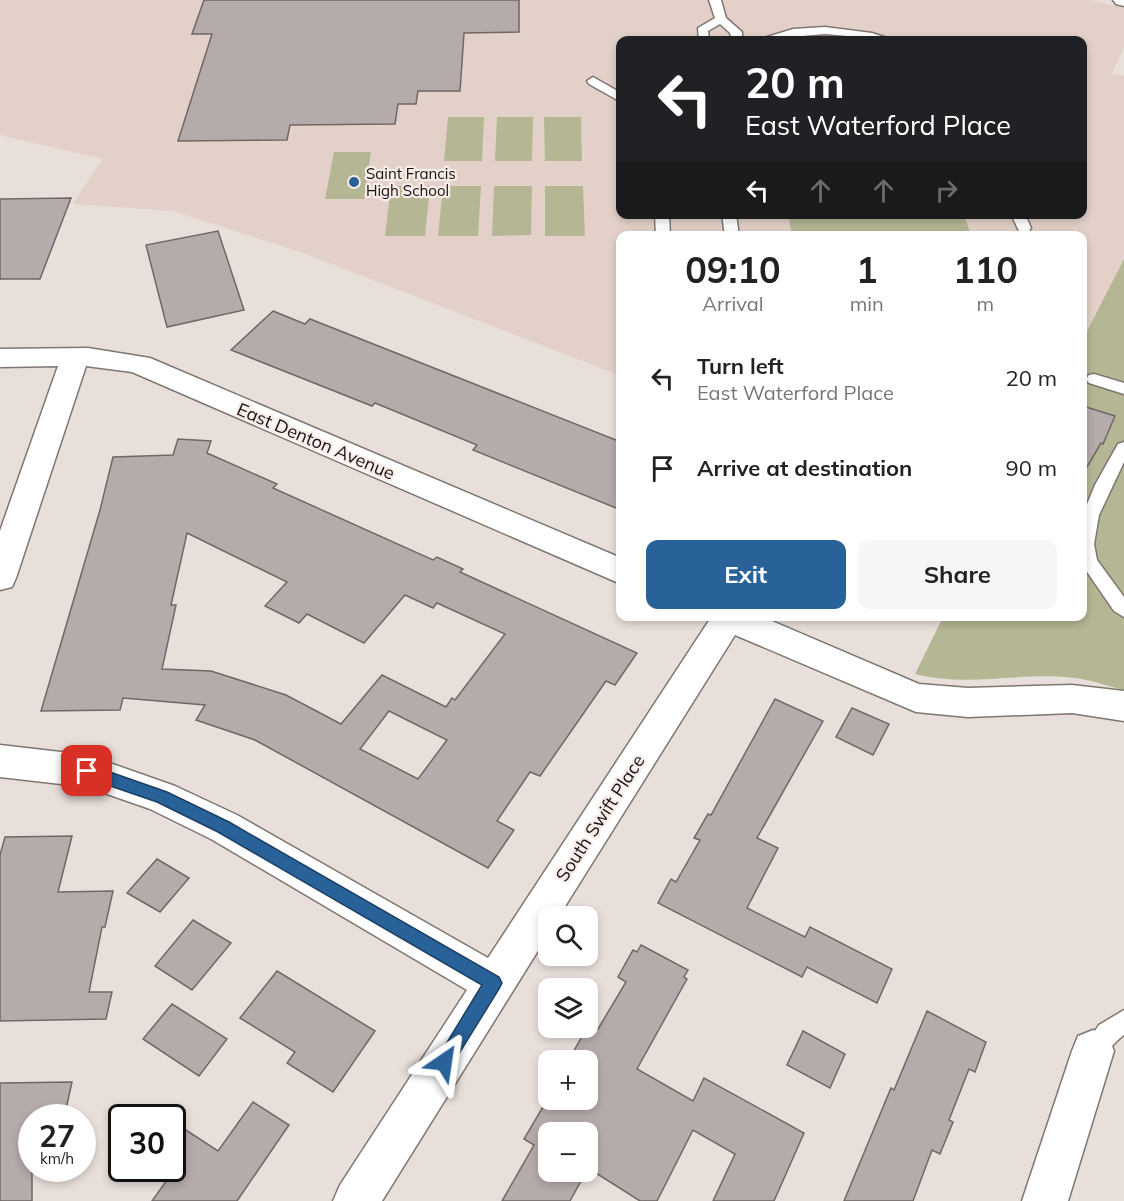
<!DOCTYPE html>
<meta charset="utf-8">
<style>
body{margin:0;font-family:Mulish,sans-serif;background:#f6f6f6;color:#222;height:100vh;display:flex;flex-direction:column;font-size:22px;white-space:nowrap}
*{box-sizing:border-box;margin:0}
p{font-size:20px;color:#767676}
.icon{flex:none;width:33px;height:33px;fill:none;stroke:currentColor;stroke-width:2;stroke-linecap:round;stroke-linejoin:round}
.map{position:relative;flex:1;overflow:hidden}
.drawer{position:absolute;left:616px;top:231px;width:471px;height:390px;display:flex;flex-direction:column;background:#fff;border-radius:12px;box-shadow:0 3px 9px #0003}
.drawer>*{flex:none}
.guide{position:absolute;left:616px;top:36px;width:471px;height:183px;border-radius:12px;box-shadow:0 3px 9px #0003;background:#202124;color:#fff;overflow:hidden}
.tools{position:absolute;left:538px;top:906px;display:grid;gap:12px}
.tools a{display:grid;place-items:center;width:60px;height:60px;border-radius:12px;background:#fff;box-shadow:0 3px 9px #0003;font-size:30px}
.speed{position:absolute;left:18px;top:1104px;display:flex;gap:12px;font-size:30px;font-weight:700;text-align:center}
.speed>*{display:grid;place-content:center;width:78px;height:78px;border-radius:50%;background:#fff;box-shadow:0 3px 9px #0003;line-height:1}
.speed small{font-size:15px;font-weight:400}
.speed .limit{border:3px solid #111;border-radius:9px;background:#fff;color:#111}
.pin{position:absolute;display:grid;place-items:center;width:51px;height:51px;color:#fff;margin:-26px;border-radius:12px;box-shadow:0 3px 9px #0006}
.me{position:absolute;width:66px;margin:-33px;rotate:32deg;stroke-linejoin:round;filter:drop-shadow(0 0 4px #0008)}
.turn{display:flex;align-items:center;gap:21px;height:126px;padding:0 30px;font-size:27px}
.turn .icon{width:78px;height:78px;stroke-width:2.5}
.turn b{display:block;font-size:42px;line-height:51px}
.lanes{display:flex;align-items:center;height:57px;padding:0 30px;background:#0003;justify-content:center;gap:30px;direction:ltr}
.lanes .off{opacity:.35}
.eta{display:flex;justify-content:space-evenly;align-items:center;height:102px;text-align:center}
.eta b{font-size:36px;font-weight:700;line-height:42px}
.action{display:flex;gap:12px;margin-top:auto;padding:12px 30px}
.action a{flex:1;height:69px;border-radius:12px;background:#296199;color:#fff;font-size:24px;font-weight:700;line-height:69px;text-align:center}
.action a+a{background:#f6f6f6;color:#222}
ul{padding:0;list-style:none}
li{display:flex;align-items:center;gap:18px;height:90px;padding:0 30px}
li div{flex:1}
li b{display:block;font-size:22px}
li em{font-style:normal}
.map>svg:first-child{display:block}
.built{fill:#e3d1c9;fill-rule:evenodd}
.green{fill:#b5b694}
.building{fill:#b6abab;stroke:#716767;stroke-width:1.5;fill-rule:evenodd}
.lines{fill:none;stroke-linecap:round;stroke-linejoin:round}
.service-casing{stroke:#7f7671;stroke-width:3}
.minor-casing{stroke:#7f7671;stroke-width:3}
.service{fill:#fff;fill-rule:evenodd}
.minor{fill:#fff;fill-rule:evenodd}
.route{fill:#296199;stroke:#1b3f63;stroke-width:1.5}
.poi-dot{fill:#296199;stroke:#f7ece7;stroke-width:2}
.labels{text-anchor:middle;dominant-baseline:central;stroke-width:4.5;stroke-linejoin:round;paint-order:stroke}
.far-poi-label{font-size:15px;fill:#151210;stroke:#f7ece7;text-anchor:start}
.street-label{font-size:18px;fill:#151210;stroke:#f7ece7}
</style>
<div class="map">
<svg width="1124" height="1201" viewBox="0 0 1124 1201">
<rect width="100%" height="100%" fill="#e9dfda"/>
<path class="built" d="M0 0H1090L1124 8V48L1112 73 1124 76V259L1083 339V236H621V376L303 253 173 211 73 204 102 159 0 135ZM621 40H1083V214H621Z"/>
<g class="green">
<polygon points="448,117 484,117 482,161 444,161"/>
<polygon points="497,117 533,117 532,161 495,161"/>
<polygon points="544,117 581,117 582,161 545,161"/>
<polygon points="334,152 371,152 364,199 325,199"/>
<polygon points="391,186 430,186 425,236 385,236"/>
<polygon points="443,186 481,186 478,236 438,236"/>
<polygon points="494,186 532,186 531,235 492,236"/>
<polygon points="545,186 583,186 585,236 545,236"/>
<polygon points="788,215 964,215 971,235 792,235"/>
<path d="M1124 259V690C1108 686 1091 680 1075 678 1019 671 971 688 915 674L943 617 1083 616V339Z"/>
</g>
<g class="building">
<polygon points="204,0 519,0 519,32 464,33 460,91 418,91 416,104 398,104 395,124 290,125 287,140 178,141 212,34 192,34"/>
<polygon points="71,198 40,279 0,279 0,199"/>
<polygon points="218,231 244,310 167,327 146,245"/>
<polygon points="273,311 305,324 310,319 621,442 621,510 473,450 477,445 375,403 372,406 231,350"/>
<polygon points="1083,406 1115,416 1103,444 1101,443 1083,474"/>
<path d="M178 439 211 441 207 453 277 484 273 488 433 560 437 557 463 569 460 572 637 653 615 685 606 681 540 776 530 772 497 821 514 830 488 868 255 740 196 720 205 705 123 698 120 710 41 711 100 510 113 457 173 455ZM187 533 287 582 265 606 299 623 307 614 364 643 405 595 433 608 437 603 505 634 455 700 452 698 446 707 382 675 341 724 286 695 211 671 162 669 176 605H171ZM389 711 447 740 418 779 360 749Z"/>
<polygon points="775,699 823,721 757,838 778,848 747,908 805,937 810,927 892,969 877,1003 807,967 802,977 658,903 671,879 676,882 700,840 694,838 708,814 711,815"/>
<polygon points="852,708 889,724 873,755 836,737"/>
<polygon points="72,836 58,892 113,891 105,927 102,927 89,992 112,992 106,1019 0,1021 0,855 5,837"/>
<polygon points="157,859 189,878 160,912 127,893"/>
<polygon points="193,920 231,943 192,990 155,966"/>
<polygon points="641,945 688,970 684,977 687,979 637,1069 693,1101 704,1078 804,1133 774,1201 713,1201 735,1154 693,1130 657,1201 640,1201 588,1168 588,1132 549,1132 549,1172 586,1172 570,1201 502,1201 534,1145 524,1139 547,1100 588,1100 588,1060 577,1060 571,1056 589,1024 598,1029 626,982 618,977 633,950 637,952"/>
<polygon points="277,971 375,1031 333,1092 287,1063 295,1052 240,1018"/>
<polygon points="172,1004 227,1039 199,1076 143,1039"/>
<polygon points="927,1011 986,1042 975,1072 969,1069 949,1120 953,1122 940,1154 932,1150 913,1201 844,1201 891,1088 894,1090"/>
<polygon points="803,1031 845,1054 830,1088 787,1065"/>
<polygon points="72,1082 64,1118 32,1118 32,1201 0,1201 0,1083"/>
<polygon points="253,1102 289,1125 237,1201 152,1201 172,1173 172,1121 218,1151"/>
</g>
<g class="lines">
<g class="service-casing">
<g id="service">
<polygon points="709,0 721,0 726,18 742,32 742,40 732,40 730,33 720,24 708,31 709,40 699,40 698,28 715,18"/>
<polygon points="825,27 872,33 893,40 825,34 757,40 793,29"/>
<polygon points="593,77 621,93 621,102 589,84 587,81"/>
<polygon points="655,214 669,214 670,236 656,236"/>
<polygon points="722,214 736,214 739,236 725,236"/>
<polygon points="1011,214 1025,214 1031,228 1029,231 1019,231"/>
<polygon points="1094,374 1124,383 1124,394 1089,383 1086,379 1089,375"/>
<polygon points="1124,442 1124,462 1099,515 1094,544 1097,560 1124,597 1124,617 1114,611 1083,566 1083,514 1095,485 1118,444"/>
<path d="M1124 1010V1035C1112 1043 1106 1057 1093 1063L1085 1059 1081 1051 1099 1025Z"/>
</g>
</g>
<g class="minor-casing">
<g id="minor">
<polygon points="1113,0 1124,0 1124,6 1116,4"/>
<polygon points="88,348 150,358 621,558 621,584 132,372 86,366 16,578 12,587 0,590 0,531 58,366 0,367 0,349"/>
<polygon points="709,616 760,616 919,684 968,688 1072,685 1124,691 1124,721 1072,713 968,717 916,712 735,635 559,916 549,916 549,933 382,1201 333,1201 340,1185 467,990 211,839 150,809 87,787 0,777 0,745 87,755 175,786 237,815 488,958 710,619"/>
<polygon points="1093,1030 1108,1036 1114,1051 1068,1201 1022,1201 1072,1051 1078,1036"/>
</g>
</g>
<use href="#service" class="service"/>
<use href="#minor" class="minor"/>
</g>
<polygon class="route" points="87,764 167,792 229,822 499,977 502,983 499,989 450,1068 444,1071 437,1068 435,1062 482,985 218,832 157,802 81,776 79,771"/>
<circle class="poi-dot" cx="354" cy="182" r="6"/>
<g class="labels">
<g class="far-poi-label">
<text x="366" y="173">Saint Francis<tspan x="366" dy="17">High School</tspan></text>
</g>
<g class="street-label">
<text transform="translate(316 441) rotate(23)">East Denton Avenue</text>
<text transform="translate(600 818) rotate(-57)">South Swift Place</text>
</g>
</g>
</svg>
<div class="tools">
<a><svg class="icon" aria-label="search" viewBox="0 0 24 24"><circle cx="10" cy="10" r="6"/><path d="M15 15l6 6"/></svg></a>
<a><svg class="icon" aria-label="layers" viewBox="0 0 24 24"><path d="M12 4l9 5-9 5-9-5zM3 14l9 5 9-5"/></svg></a>
<a>+</a>
<a>−</a>
</div>
<div class="speed"><div>27<small>km/h</small></div><div class="limit">30</div></div>
<div class="pin" style="left:87px;top:771px;background:#d93025"><svg class="icon" aria-label="arrive" viewBox="0 0 24 24"><path d="M6 21V4h12l-3 4 3 4H6"/></svg></div>
<svg class="me" style="left:444px;top:1062px" viewBox="-20 -20 40 40"><path d="M0-17L14 15 0 8-14 15z" fill="#296199" stroke="#fff" stroke-width="4"/></svg>
<div class="guide">
<div class="turn"><svg class="icon" aria-label="left" viewBox="0 0 24 24"><path d="M17 20v-9H6M10 6l-5 5 5 5"/></svg><div><b>20 m</b>East Waterford Place</div></div>
<div class="lanes"><svg class="icon" aria-label="left" viewBox="0 0 24 24"><path d="M17 20v-9H6M10 6l-5 5 5 5"/></svg><svg class="icon off" aria-label="ahead" viewBox="0 0 24 24"><path d="M12 20V5M6 11l6-6 6 6"/></svg><svg class="icon off" aria-label="ahead" viewBox="0 0 24 24"><path d="M12 20V5M6 11l6-6 6 6"/></svg><svg class="icon off" aria-label="right" viewBox="0 0 24 24"><path d="M7 20v-9h11M14 6l5 5-5 5"/></svg></div>
</div>
<section class="drawer">
<div class="eta">
<div><b>09:10</b><p>Arrival</p></div>
<div><b>1</b><p>min</p></div>
<div><b>110</b><p>m</p></div>
</div>
<ul>
<li><svg class="icon" aria-label="left" viewBox="0 0 24 24"><path d="M17 20v-9H6M10 6l-5 5 5 5"/></svg><div><b>Turn left</b><p>East Waterford Place</p></div><em>20 m</em></li>
<li><svg class="icon" aria-label="arrive" viewBox="0 0 24 24"><path d="M6 21V4h12l-3 4 3 4H6"/></svg><div><b>Arrive at destination</b></div><em>90 m</em></li>
</ul>
<div class="action"><a>Exit</a><a>Share</a></div>
</section>
</div>
